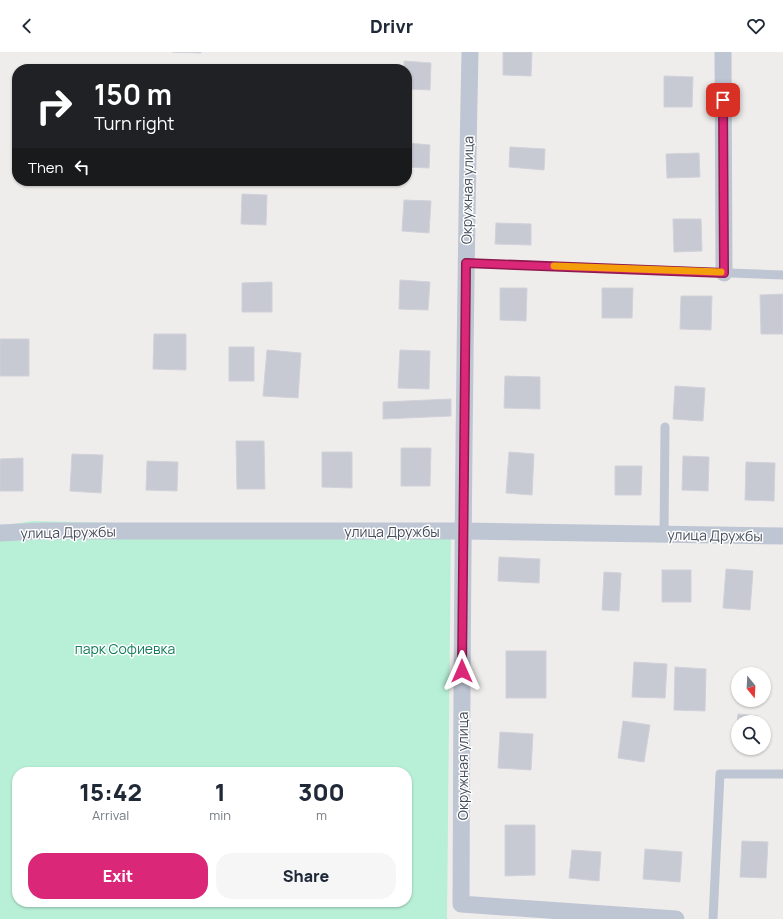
<!DOCTYPE html>
<meta charset="utf-8">
<style>
body{margin:0;font-family:Manrope,sans-serif;background:#f6f6f7;color:#1f2937;height:100vh;display:flex;flex-direction:column;font-size:15px;white-space:nowrap}
*{box-sizing:border-box;margin:0}
p{font-size:13px;color:#747a83}
.icon{flex:none;width:22px;height:22px;fill:none;stroke:currentColor;stroke-width:2;stroke-linecap:round;stroke-linejoin:round}
.map{position:relative;flex:1;overflow:hidden}
.panel{position:absolute;left:12px;top:715px;width:400px;height:140px;display:flex;flex-direction:column;background:#fff;border-radius:16px;box-shadow:0 1px 3px #0004}
.panel>*{flex:none}
.guide{position:absolute;left:12px;top:12px;width:400px;height:122px;border-radius:16px;box-shadow:0 1px 3px #0004;background:#202124;color:#fff;overflow:hidden}
.needle{width:26px;rotate:162deg}
.fabs{position:absolute;left:731px;top:615px;display:grid;gap:8px}
.fabs a{display:grid;place-items:center;width:40px;height:40px;border-radius:50%;background:#fff;box-shadow:0 1px 3px #0004;font-size:20px}
.pin{position:absolute;display:grid;place-items:center;width:34px;height:34px;color:#fff;margin:-17px;border-radius:8px;box-shadow:0 2px 6px #0006}
.me{position:absolute;width:44px;margin:-22px;rotate:0deg;stroke-linejoin:round;filter:drop-shadow(0 0 3px #0008)}
.turn{display:flex;align-items:center;gap:14px;height:84px;padding:0 16px;font-size:18px}
.turn .icon{width:52px;height:52px;stroke-width:2.5}
.turn b{display:block;font-size:28px;line-height:34px}
.then{display:flex;align-items:center;height:38px;padding:0 16px;background:#0003;gap:8px;font-size:15px}
.eta{display:flex;justify-content:space-evenly;align-items:center;height:68px;text-align:center}
.eta b{font-size:24px;font-weight:800;line-height:28px}
.action{display:flex;gap:8px;margin-top:auto;padding:8px 16px}
.action a{flex:1;height:46px;border-radius:16px;background:#db2777;color:#fff;font-size:16px;font-weight:800;line-height:46px;text-align:center}
.action a+a{background:#f6f6f7;color:#1f2937}
header{display:flex;justify-content:space-between;align-items:center;height:52px;padding:0 16px;background:#fff;font-size:18px;font-weight:800}
.map>svg:first-child{display:block}
.green{fill:#b8f0d7;fill-rule:evenodd}
.building{fill:#c8cad3;stroke:#d0d1d9}
.lines{fill:none;stroke-linecap:round;stroke-linejoin:round}
.lane{stroke:#bfc6d3;stroke-width:9}
.street{stroke:#bfc6d3;stroke-width:17}
.route-casing{stroke:#8e194d;stroke-width:10}
.route{stroke:#db2777;stroke-width:7}
.slow{stroke:#f59e0b;stroke-width:7}
.labels{text-anchor:middle;dominant-baseline:central;stroke-width:3;stroke-linejoin:round;paint-order:stroke}
.street-label{font-size:14px;fill:#444c5a;stroke:#fff}
.park-label{font-size:14px;fill:#137d5b;stroke:#fff}
</style>
<header><svg class="icon" aria-label="back" viewBox="0 0 24 24"><path d="M15 5l-7 7 7 7"/></svg>Drivr<svg class="icon" aria-label="heart" viewBox="0 0 24 24"><path d="M12 20l-8-8c-3-5 5-10 8-4 3-6 11-1 8 4z"/></svg></header>
<div class="map">
<svg width="783" height="867" viewBox="0 0 783 867">
<rect width="100%" height="100%" fill="#efedec"/>
<path class="green" d="M32 469 451 479 447 867H0V474ZM17 720H407V850H17Z"/>
<g class="building">
<polygon points="172,0 201,0 201,1"/>
<polygon points="503,0 532,0 531,24 503,23"/>
<polygon points="404,9 431,11 430,38 407,37 407,17 404,17"/>
<polygon points="664,24 693,25 692,55 664,55"/>
<polygon points="407,91 430,93 429,116 407,115"/>
<polygon points="510,95 545,97 544,118 509,115"/>
<polygon points="699,101 700,125 667,126 666,102"/>
<polygon points="242,142 267,143 266,173 241,172"/>
<polygon points="404,148 431,149 429,181 402,179"/>
<polygon points="673,167 701,167 702,199 674,200"/>
<polygon points="496,171 531,172 531,193 495,192"/>
<polygon points="400,228 430,230 428,258 399,257"/>
<polygon points="272,230 272,260 242,260 242,231"/>
<polygon points="500,236 527,236 526,269 500,268"/>
<polygon points="602,236 633,236 632,266 602,266"/>
<polygon points="783,242 783,282 761,282 760,243"/>
<polygon points="681,244 712,244 711,278 680,277"/>
<polygon points="154,282 186,282 186,318 153,317"/>
<rect x="0" y="287" width="29" height="37"/>
<rect x="229" y="295" width="25" height="34"/>
<polygon points="267,298 301,301 298,346 263,344"/>
<polygon points="400,298 430,299 429,337 398,336"/>
<polygon points="505,324 540,325 540,357 504,356"/>
<polygon points="675,334 705,336 703,369 673,367"/>
<polygon points="451,347 451,364 383,367 383,350"/>
<polygon points="236,389 264,389 265,437 237,437"/>
<polygon points="401,396 431,396 430,434 401,434"/>
<polygon points="322,400 352,400 352,436 322,435"/>
<polygon points="509,400 534,402 532,443 506,441"/>
<polygon points="72,402 103,403 101,441 70,439"/>
<polygon points="683,404 709,405 708,439 682,438"/>
<polygon points="23,406 23,439 0,439 0,407"/>
<polygon points="147,409 178,410 177,439 146,438"/>
<polygon points="746,410 775,411 774,449 745,448"/>
<polygon points="615,414 642,414 641,443 615,443"/>
<polygon points="499,505 540,507 539,531 498,529"/>
<polygon points="726,517 753,519 750,558 723,556"/>
<rect x="662" y="518" width="29" height="32"/>
<polygon points="604,520 621,521 619,559 602,558"/>
<rect x="506" y="599" width="40" height="47"/>
<polygon points="634,610 667,612 665,646 632,645"/>
<polygon points="675,615 706,617 705,659 674,658"/>
<polygon points="738,662 758,664 757,670 738,670 738,692 735,692"/>
<polygon points="623,669 650,673 644,710 618,706"/>
<polygon points="500,680 533,682 531,718 498,716"/>
<polygon points="505,773 535,773 535,823 505,824"/>
<polygon points="742,789 768,790 766,826 740,825"/>
<polygon points="645,797 682,800 680,830 643,827"/>
<polygon points="572,798 601,800 599,829 569,826"/>
</g>
<g class="lines">
<g class="lane">
<polyline points="466,211 783,223"/>
<polyline points="664,482 665,375"/>
<polyline points="713,867 720,722 783,722"/>
</g>
<g class="street">
<path d="M470 0C464 284 462 568 461 852L676 867"/>
<polyline points="723,0 724,221"/>
<polyline points="0,481 41,479 463,479 783,484"/>
</g>
</g>
<g class="lines">
<g class="route-casing">
<polyline id="route" points="462,619 466,211 724,221 723,48"/>
</g>
<use href="#route" class="route"/>
<polyline class="slow" points="554,214 721,220"/>
</g>
<g class="labels">
<g class="street-label">
<text transform="translate(467 138) rotate(-89)">Окружная улица</text>
<text x="392" y="479">улица Дружбы</text>
<text transform="translate(68 480) rotate(-1)">улица Дружбы</text>
<text transform="translate(715 483) rotate(1)">улица Дружбы</text>
<text transform="translate(462 714) rotate(-90)">Окружная улица</text>
</g>
<g class="park-label">
<text x="125" y="596">парк Софиевка</text>
</g>
</g>
</svg>
<div class="fabs">
<a><svg class="needle" viewBox="-14 -14 28 28"><path d="M0-13l5 13h-10z" fill="#e53935"/><path d="M0 13l5-13h-10z" fill="#747a83"/></svg></a>
<a><svg class="icon" aria-label="search" viewBox="0 0 24 24"><circle cx="10" cy="10" r="6"/><path d="M15 15l6 6"/></svg></a>
</div>
<div class="pin" style="left:723px;top:48px;background:#d93025"><svg class="icon" aria-label="arrive" viewBox="0 0 24 24"><path d="M6 21V4h12l-3 4 3 4H6"/></svg></div>
<svg class="me" style="left:462px;top:619px" viewBox="-20 -20 40 40"><path d="M0-17L14 15 0 8-14 15z" fill="#db2777" stroke="#fff" stroke-width="4"/></svg>
<div class="guide">
<div class="turn"><svg class="icon" aria-label="right" viewBox="0 0 24 24"><path d="M7 20v-9h11M14 6l5 5-5 5"/></svg><div><b>150 m</b>Turn right</div></div>
<div class="then">Then<svg class="icon" aria-label="left" viewBox="0 0 24 24"><path d="M17 20v-9H6M10 6l-5 5 5 5"/></svg></div>
</div>
<section class="panel">
<div class="eta">
<div><b>15:42</b><p>Arrival</p></div>
<div><b>1</b><p>min</p></div>
<div><b>300</b><p>m</p></div>
</div>
<div class="action"><a>Exit</a><a>Share</a></div>
</section>
</div>
